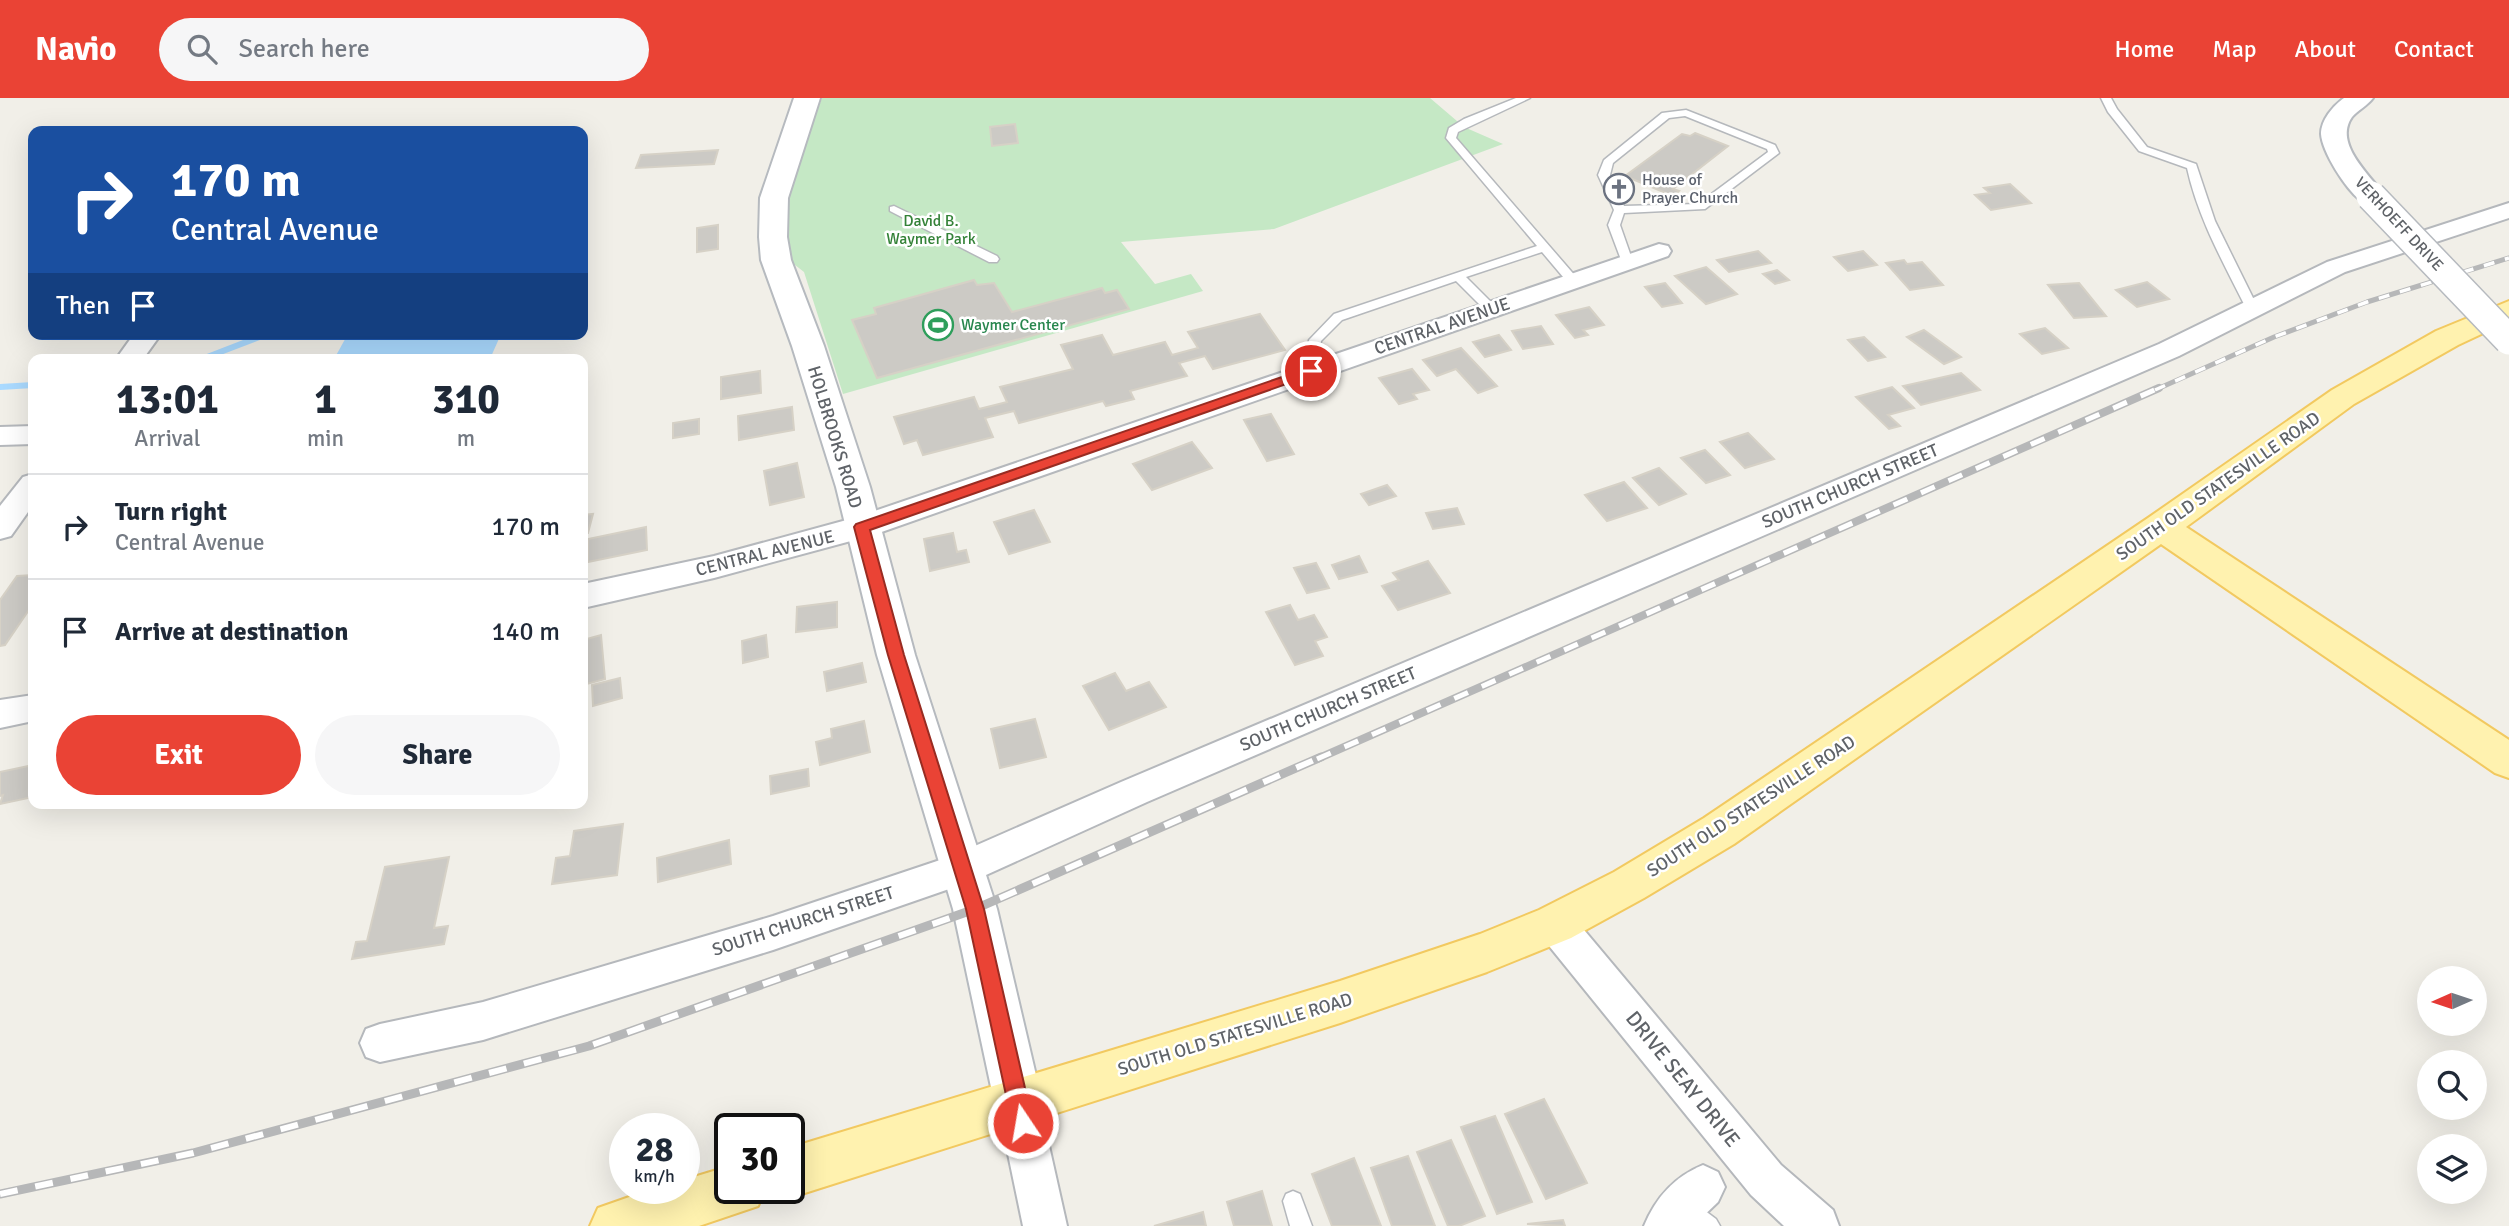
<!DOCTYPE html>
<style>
body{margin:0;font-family:Signika,sans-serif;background:#f6f6f7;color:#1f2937;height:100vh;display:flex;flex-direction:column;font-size:26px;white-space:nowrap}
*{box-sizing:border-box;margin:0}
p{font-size:23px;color:#747a83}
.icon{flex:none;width:38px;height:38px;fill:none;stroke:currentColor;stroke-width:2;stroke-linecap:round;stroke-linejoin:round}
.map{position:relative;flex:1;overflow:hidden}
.drawer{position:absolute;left:28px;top:256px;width:560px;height:455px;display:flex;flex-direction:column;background:#fff;border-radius:14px;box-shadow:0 7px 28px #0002}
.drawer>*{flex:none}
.banner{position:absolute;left:28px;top:28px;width:560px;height:214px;border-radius:14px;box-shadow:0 7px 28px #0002;background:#1a4fa0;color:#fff;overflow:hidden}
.needle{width:46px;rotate:267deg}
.tools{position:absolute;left:2417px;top:868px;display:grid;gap:14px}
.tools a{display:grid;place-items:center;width:70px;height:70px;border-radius:50%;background:#fff;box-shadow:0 7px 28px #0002;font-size:35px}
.speed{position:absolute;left:609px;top:1015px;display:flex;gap:14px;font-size:35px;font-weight:700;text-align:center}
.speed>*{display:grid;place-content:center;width:91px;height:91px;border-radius:50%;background:#fff;box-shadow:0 7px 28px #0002;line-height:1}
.speed small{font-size:18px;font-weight:400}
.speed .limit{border:4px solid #111;border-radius:10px;background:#fff;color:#111}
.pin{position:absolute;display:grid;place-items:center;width:60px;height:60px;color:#fff;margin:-30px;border:4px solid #fff;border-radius:50%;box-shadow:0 2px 7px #0007}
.me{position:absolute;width:77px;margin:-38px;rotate:348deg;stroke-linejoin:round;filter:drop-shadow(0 0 5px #0008)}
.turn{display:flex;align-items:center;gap:24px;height:147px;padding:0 28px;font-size:32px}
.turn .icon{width:91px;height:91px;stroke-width:2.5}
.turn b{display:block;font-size:49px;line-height:60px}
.then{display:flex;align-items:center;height:66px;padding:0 28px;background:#0003;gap:14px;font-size:26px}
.eta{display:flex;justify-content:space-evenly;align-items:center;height:119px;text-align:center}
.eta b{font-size:42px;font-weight:700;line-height:49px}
.button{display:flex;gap:14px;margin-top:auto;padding:14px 28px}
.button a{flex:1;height:80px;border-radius:42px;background:#ea4335;color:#fff;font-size:28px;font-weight:700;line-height:80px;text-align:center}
.button a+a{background:#f6f6f7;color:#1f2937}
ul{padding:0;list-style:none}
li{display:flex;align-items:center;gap:21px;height:105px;padding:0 28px;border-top:2px solid #e0e1e3}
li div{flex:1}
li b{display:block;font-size:26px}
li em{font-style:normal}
header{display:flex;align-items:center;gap:42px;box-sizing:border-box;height:98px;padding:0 35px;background:#ea4335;color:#fff}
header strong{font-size:33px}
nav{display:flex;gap:38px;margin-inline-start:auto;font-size:24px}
.search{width:490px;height:63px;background:#f6f6f7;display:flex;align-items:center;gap:18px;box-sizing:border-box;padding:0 24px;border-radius:38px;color:#747a83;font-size:26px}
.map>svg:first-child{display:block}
.green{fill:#c5e8c5}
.water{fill:#aadaff}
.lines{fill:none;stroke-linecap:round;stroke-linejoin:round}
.stream{stroke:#aadaff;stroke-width:6}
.building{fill:#cccac5;stroke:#d6d1c6;stroke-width:2}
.lane-casing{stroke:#b5b8bc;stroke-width:3}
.street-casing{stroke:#b5b8bc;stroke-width:4}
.secondary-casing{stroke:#b6babf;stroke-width:4}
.primary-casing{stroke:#f2c960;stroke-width:4}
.lane{fill:#fff;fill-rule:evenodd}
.street{fill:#fff;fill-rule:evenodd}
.secondary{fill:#fff;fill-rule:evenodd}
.primary{fill:#fff2af;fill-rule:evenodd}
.rail-far2-casing{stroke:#b6b7b8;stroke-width:5}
.rail-far1-casing{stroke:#b6b7b8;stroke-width:8}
.rail-casing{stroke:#b6b7b8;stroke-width:9}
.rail-far2{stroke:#fff;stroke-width:3.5;stroke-dasharray:11;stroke-linecap:butt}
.rail-far1{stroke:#fff;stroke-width:5;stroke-dasharray:15;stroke-linecap:butt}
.rail{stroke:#fff;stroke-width:6;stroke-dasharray:18;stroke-linecap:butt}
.secondary-bridge-casing{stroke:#b6babf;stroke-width:32;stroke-linecap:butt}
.secondary-bridge{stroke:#fff;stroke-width:29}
.route{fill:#ea4335;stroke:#982c22;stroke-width:2}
.labels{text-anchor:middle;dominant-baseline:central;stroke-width:5;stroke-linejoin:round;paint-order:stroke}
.far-worship-label{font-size:16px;fill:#5b616d;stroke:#fff;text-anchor:start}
.far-park-label{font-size:16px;fill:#348238;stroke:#fff}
.far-street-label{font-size:16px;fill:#5f6368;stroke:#fff}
.far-leisure-label{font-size:16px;fill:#27864d;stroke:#fff;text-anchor:start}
.street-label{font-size:18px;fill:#5f6368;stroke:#fff}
.near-street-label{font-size:21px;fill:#5f6368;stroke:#fff}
</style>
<header>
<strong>Navio</strong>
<div class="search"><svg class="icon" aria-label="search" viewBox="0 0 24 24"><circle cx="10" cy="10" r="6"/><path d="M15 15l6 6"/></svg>Search here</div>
<nav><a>Home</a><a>Map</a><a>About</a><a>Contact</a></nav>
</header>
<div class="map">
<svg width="2509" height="1128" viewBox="0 0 2509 1128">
<rect width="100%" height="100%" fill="#f1efe8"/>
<path class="green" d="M822 0H1430L1464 29 1503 46 1274 131 1121 144 1155 186 1191 176 1203 193 843 296 804 174 790 163C779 101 801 56 822 0Z"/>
<polygon class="water" points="348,236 501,236 490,261 334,261"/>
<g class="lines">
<g class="stream">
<polyline points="202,261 267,236"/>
<polyline points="0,289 33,287"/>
</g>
</g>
<g class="building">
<polygon points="1015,26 1018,45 992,48 990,29"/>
<polygon points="1695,35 1728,48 1673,91 1679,93 1673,98 1625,78 1682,36 1690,38"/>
<polygon points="718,52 714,66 636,70 641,57"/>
<polygon points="2010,86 2031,105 1991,112 1975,97 1990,95 1984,90"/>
<polygon points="718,127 718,151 697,154 697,130"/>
<polygon points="1758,153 1771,165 1729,174 1717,162"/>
<polygon points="1863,153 1877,167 1848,173 1834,159"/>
<polygon points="1904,162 1907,166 1922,164 1943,187 1910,192 1886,165"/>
<polygon points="1706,169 1737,196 1706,206 1675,178"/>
<polygon points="1777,172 1789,182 1775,186 1763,176"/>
<polygon points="974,182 977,187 994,185 1012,214 1102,190 1105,195 1117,192 1129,211 877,280 852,222 876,216 874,210"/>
<polygon points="2147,184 2169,201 2137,209 2116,192"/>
<polygon points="1665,185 1682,205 1662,209 1645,189"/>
<polygon points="2079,185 2106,218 2074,220 2048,187"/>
<polygon points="1589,209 1604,227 1583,232 1588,237 1575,240 1556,217"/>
<polygon points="1260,216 1285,252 1213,271 1205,258 1179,265 1187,278 1130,293 1134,301 1106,308 1103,303 1019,325 1014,313 985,320 993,339 923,357 917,342 904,346 894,319 974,299 979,311 1007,304 1000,289 1073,271 1061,247 1102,237 1113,257 1165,244 1172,257 1198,250 1188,234"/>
<polygon points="1541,228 1553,246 1523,251 1512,233"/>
<polygon points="2045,230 2068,250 2042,256 2020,236"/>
<polygon points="1924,232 1961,259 1944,266 1907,239"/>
<polygon points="1499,237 1511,252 1485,259 1473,244"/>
<polygon points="1864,239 1885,259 1868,263 1848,242"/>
<polygon points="1461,250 1497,288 1478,295 1456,271 1437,278 1423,262"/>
<polygon points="1412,271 1429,292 1413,296 1417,301 1399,306 1379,280"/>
<polygon points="760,273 761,295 721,301 721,279"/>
<polygon points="1961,275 1980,292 1921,307 1903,288"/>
<polygon points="1892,289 1914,310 1888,317 1900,328 1889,331 1856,299"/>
<polygon points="792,309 794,332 739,342 738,318"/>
<polygon points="1271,316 1294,356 1267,363 1244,322"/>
<polygon points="699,321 699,336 673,340 673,325"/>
<polygon points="1748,335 1774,361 1745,370 1720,344"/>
<polygon points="1192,344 1212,370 1152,392 1133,366"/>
<polygon points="1705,352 1730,377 1706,385 1681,360"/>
<polygon points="797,365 804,399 770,407 764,373"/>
<polygon points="1659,370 1686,396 1659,407 1633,380"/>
<polygon points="1624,384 1647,410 1607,423 1585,397"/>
<polygon points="1387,387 1396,398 1369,407 1361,396"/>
<polygon points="1457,410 1464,426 1433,431 1426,415"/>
<polygon points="1034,412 1050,444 1009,456 994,424"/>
<polygon points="593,416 588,435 583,435 583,417"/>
<polygon points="646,429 647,452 588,464 588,441"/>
<polygon points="953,435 957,454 966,452 969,464 930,473 924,441"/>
<polygon points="1359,458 1367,474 1339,481 1332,467"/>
<polygon points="1428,463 1450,495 1398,512 1382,488 1399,482 1393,475"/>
<polygon points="1316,465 1329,490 1307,495 1294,470"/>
<polygon points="33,477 33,506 5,547 0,548 0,502 17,478"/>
<polygon points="837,504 837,529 796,534 797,509"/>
<polygon points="1290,507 1298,522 1314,517 1327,539 1315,543 1323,558 1295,567 1266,514"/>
<polygon points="601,537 605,581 583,587 583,542"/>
<polygon points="766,537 768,559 743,565 742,543"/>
<polygon points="862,565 866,584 827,593 824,574"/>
<polygon points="1115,575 1126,593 1149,584 1166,609 1109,632 1083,588"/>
<polygon points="620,580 622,600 593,608 592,587"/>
<polygon points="1035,621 1046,659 1000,670 991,631"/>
<polygon points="864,623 870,654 820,667 816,644 832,640 831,631"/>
<polygon points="33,667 33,699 0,706 3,697 0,698 0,674"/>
<polygon points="808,671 809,688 771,696 770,678"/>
<polygon points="623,726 617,777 552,786 556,760 570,758 574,733"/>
<polygon points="729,742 731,766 658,784 657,760"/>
<polygon points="449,759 434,830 448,828 444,846 352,861 356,844 367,843 385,769"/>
<polygon points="1544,1001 1587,1085 1546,1101 1505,1016"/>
<polygon points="1495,1018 1532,1104 1497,1116 1461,1029"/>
<polygon points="1451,1042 1485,1118 1459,1128 1448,1128 1417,1054"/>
<polygon points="1408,1058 1435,1128 1392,1128 1371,1070"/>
<polygon points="1354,1060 1381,1128 1332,1128 1312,1076"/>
<polygon points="1262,1093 1272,1128 1234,1128 1227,1104"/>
<polygon points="1203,1114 1206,1128 1154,1128"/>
<polygon points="1563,1122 1565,1128 1527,1126"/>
</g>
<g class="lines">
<g class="lane-casing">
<g id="lane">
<polygon points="1516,0 1530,0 1458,34 1456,40 1577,180 1577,186 1569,186 1542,154 1466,179 1495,208 1495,214 1487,214 1456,183 1342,222 1321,243 1316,276 1306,276 1305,273 1309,242 1334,216 1537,148 1446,40 1449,30 1464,21"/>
<path d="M2101 0H2111L2117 11 2147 49 2196 66 2215 123 2258 210 2256 213H2248L2246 210C2223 164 2198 120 2187 70L2139 53 2108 14Z"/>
<path d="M1686 12 1775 47 1779 55 1705 111 1624 115 1620 127 1633 164 1631 167H1623L1608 127 1614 112 1598 77 1604 62 1662 15ZM1685 18 1767 51 1768 54 1698 106 1624 108 1610 77 1613 65 1669 20Z"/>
<polygon points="894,108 997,158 999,161 997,164 989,164 890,113 890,109"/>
<polygon points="1293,1093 1300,1096 1312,1128 1290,1128 1283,1103 1286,1096"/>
<polygon points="1684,1097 1716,1121 1720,1128 1693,1128 1677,1114 1674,1107 1677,1100"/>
</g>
</g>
<g class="street-casing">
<g id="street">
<polygon points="2509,105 2509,120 2345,174 2179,258 1147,704 975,782 773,852 483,942 380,964 366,959 360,945 366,931 380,926 483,904 773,818 952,758 1121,684 2159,246 2327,164"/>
<polygon points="1659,146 1668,148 1671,153 1668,158 873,437 714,480 583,510 583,486 714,458 854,420"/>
<polygon points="134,236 161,236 143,261 116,261"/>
<polygon points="33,328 33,346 0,347 0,329"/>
<polygon points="33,376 33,407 11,438 0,441 0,408 23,379"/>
<polygon points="33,597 33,623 0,630 0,602"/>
<polygon points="1555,809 1569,814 1781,1067 1833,1112 1839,1128 1784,1128 1751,1097 1541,838 1536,826 1541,814"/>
<polygon points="1018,983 1033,989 1039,1003 1067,1128 1023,1128 997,1003 1003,989"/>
<path d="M1703 1067 1718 1074 1725 1089 1718 1104 1693 1128H1644C1656 1099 1674 1079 1703 1067Z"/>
</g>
</g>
<g class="secondary-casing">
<g id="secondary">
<polygon points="794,0 820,0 788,100 787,139 791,162 824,248 870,389 915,557 997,811 1042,1003 1035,1020 1018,1027 1001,1020 994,1003 953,811 877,557 836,389 792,248 761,162 759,139 760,100"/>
<path d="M2344 0H2373C2367 8 2358 12 2352 19 2333 46 2371 78 2385 98L2381 104C2373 106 2366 107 2360 102 2346 91 2322 54 2321 36 2321 22 2333 8 2344 0Z"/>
</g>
</g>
<g class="primary-casing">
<g id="primary">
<polygon points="2509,203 2509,223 2458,247 2354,306 2186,429 2509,642 2509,680 2495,675 2161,446 1734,746 1644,800 1571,840 1487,874 1340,925 789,1100 771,1093 770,1090 789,1090 789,1050 1340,883 1480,836 1539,812 1614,774 1704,720 2148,420 2332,292 2436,233"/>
<polygon points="730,1068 730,1090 765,1090 758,1108 699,1128 590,1128 598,1110 655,1090 684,1090 684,1082"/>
</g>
</g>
<use href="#lane" class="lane"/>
<use href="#street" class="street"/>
<use href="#secondary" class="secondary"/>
<use href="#primary" class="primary"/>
<g class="rail-far2-casing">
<polyline id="rail-far2" points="2155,292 2274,239 2367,204 2509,160"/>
</g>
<g class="rail-far1-casing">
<polyline id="rail-far1" points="1317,661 2159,290"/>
</g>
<g class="rail-casing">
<polyline id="rail" points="0,1096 193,1055 589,948 975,811 1321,659"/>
</g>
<use href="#rail-far2" class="rail-far2"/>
<use href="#rail-far1" class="rail-far1"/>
<use href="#rail" class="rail"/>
<g class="secondary-bridge-casing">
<polyline id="secondary-bridge" points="2371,98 2509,242"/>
</g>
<use href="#secondary-bridge" class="secondary-bridge"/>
</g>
<polygon class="route" points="1311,269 1317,273 1315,276 870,432 904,557 984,811 1033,1025 1030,1032 1023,1035 1015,1032 1012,1025 966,811 888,557 854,429 856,426"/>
<defs>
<g id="church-ring" transform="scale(1.575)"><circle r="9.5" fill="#fff" stroke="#6b7280" stroke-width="1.5"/><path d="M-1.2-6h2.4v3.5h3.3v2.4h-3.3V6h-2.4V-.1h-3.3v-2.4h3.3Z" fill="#6b7280"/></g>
<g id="stadium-ring" transform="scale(1.575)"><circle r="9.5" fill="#fff" stroke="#2e9e5b" stroke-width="1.5"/><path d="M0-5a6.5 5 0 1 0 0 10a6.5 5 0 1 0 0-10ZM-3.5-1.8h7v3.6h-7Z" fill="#2e9e5b"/></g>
</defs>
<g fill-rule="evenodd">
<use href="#church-ring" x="1619" y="91"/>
<use href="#stadium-ring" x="938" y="227"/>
</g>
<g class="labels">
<g class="far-worship-label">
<text x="1642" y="82">House of<tspan x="1642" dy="18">Prayer Church</tspan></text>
</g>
<g class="far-park-label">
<text x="931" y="123">David B.<tspan x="931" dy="18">Waymer Park</tspan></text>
</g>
<g class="far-street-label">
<text transform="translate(2399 126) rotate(47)">VERHOEFF DRIVE</text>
</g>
<g class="far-leisure-label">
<text x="961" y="227">Waymer Center</text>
</g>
<g class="street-label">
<text transform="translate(1442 228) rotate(-19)">CENTRAL AVENUE</text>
<text transform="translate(835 339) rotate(73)">HOLBROOKS ROAD</text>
<text transform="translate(1850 388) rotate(-23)">SOUTH CHURCH STREET</text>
<text transform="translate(2218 388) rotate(-35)">SOUTH OLD STATESVILLE ROAD</text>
<text transform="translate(765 455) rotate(-14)">CENTRAL AVENUE</text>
<text transform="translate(1328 611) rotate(-23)">SOUTH CHURCH STREET</text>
<text transform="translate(1751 708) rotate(-33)">SOUTH OLD STATESVILLE ROAD</text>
<text transform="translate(803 823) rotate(-18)">SOUTH CHURCH STREET</text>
<text transform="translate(1235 936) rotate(-17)">SOUTH OLD STATESVILLE ROAD</text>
</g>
<g class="near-street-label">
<text transform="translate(1683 981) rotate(51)">DRIVE SEAY DRIVE</text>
</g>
</g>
</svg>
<div class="tools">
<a><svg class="needle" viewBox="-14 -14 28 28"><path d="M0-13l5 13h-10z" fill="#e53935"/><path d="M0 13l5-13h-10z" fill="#747a83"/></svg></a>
<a><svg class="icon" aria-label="search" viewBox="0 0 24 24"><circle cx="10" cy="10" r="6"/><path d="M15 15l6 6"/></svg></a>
<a><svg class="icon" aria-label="layers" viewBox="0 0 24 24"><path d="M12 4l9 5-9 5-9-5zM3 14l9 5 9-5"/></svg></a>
</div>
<div class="speed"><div>28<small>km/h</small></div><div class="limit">30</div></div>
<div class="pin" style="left:1311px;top:273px;background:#d93025"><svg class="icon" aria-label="arrive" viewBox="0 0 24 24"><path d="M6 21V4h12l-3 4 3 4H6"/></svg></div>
<svg class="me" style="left:1023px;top:1025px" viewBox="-20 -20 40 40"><circle r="17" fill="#ea4335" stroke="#fff" stroke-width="3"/><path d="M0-11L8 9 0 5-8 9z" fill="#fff"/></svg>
<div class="banner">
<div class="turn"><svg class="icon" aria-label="right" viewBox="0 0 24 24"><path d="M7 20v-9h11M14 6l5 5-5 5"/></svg><div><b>170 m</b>Central Avenue</div></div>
<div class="then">Then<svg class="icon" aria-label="arrive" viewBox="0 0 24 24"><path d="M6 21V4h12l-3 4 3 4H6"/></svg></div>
</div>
<section class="drawer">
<div class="eta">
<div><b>13:01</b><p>Arrival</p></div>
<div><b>1</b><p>min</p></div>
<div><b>310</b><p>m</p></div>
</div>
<ul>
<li><svg class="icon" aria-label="right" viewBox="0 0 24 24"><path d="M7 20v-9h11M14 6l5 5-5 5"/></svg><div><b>Turn right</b><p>Central Avenue</p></div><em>170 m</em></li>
<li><svg class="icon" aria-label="arrive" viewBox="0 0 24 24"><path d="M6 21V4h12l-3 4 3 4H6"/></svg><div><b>Arrive at destination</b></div><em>140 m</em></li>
</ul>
<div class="button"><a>Exit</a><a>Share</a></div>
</section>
</div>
